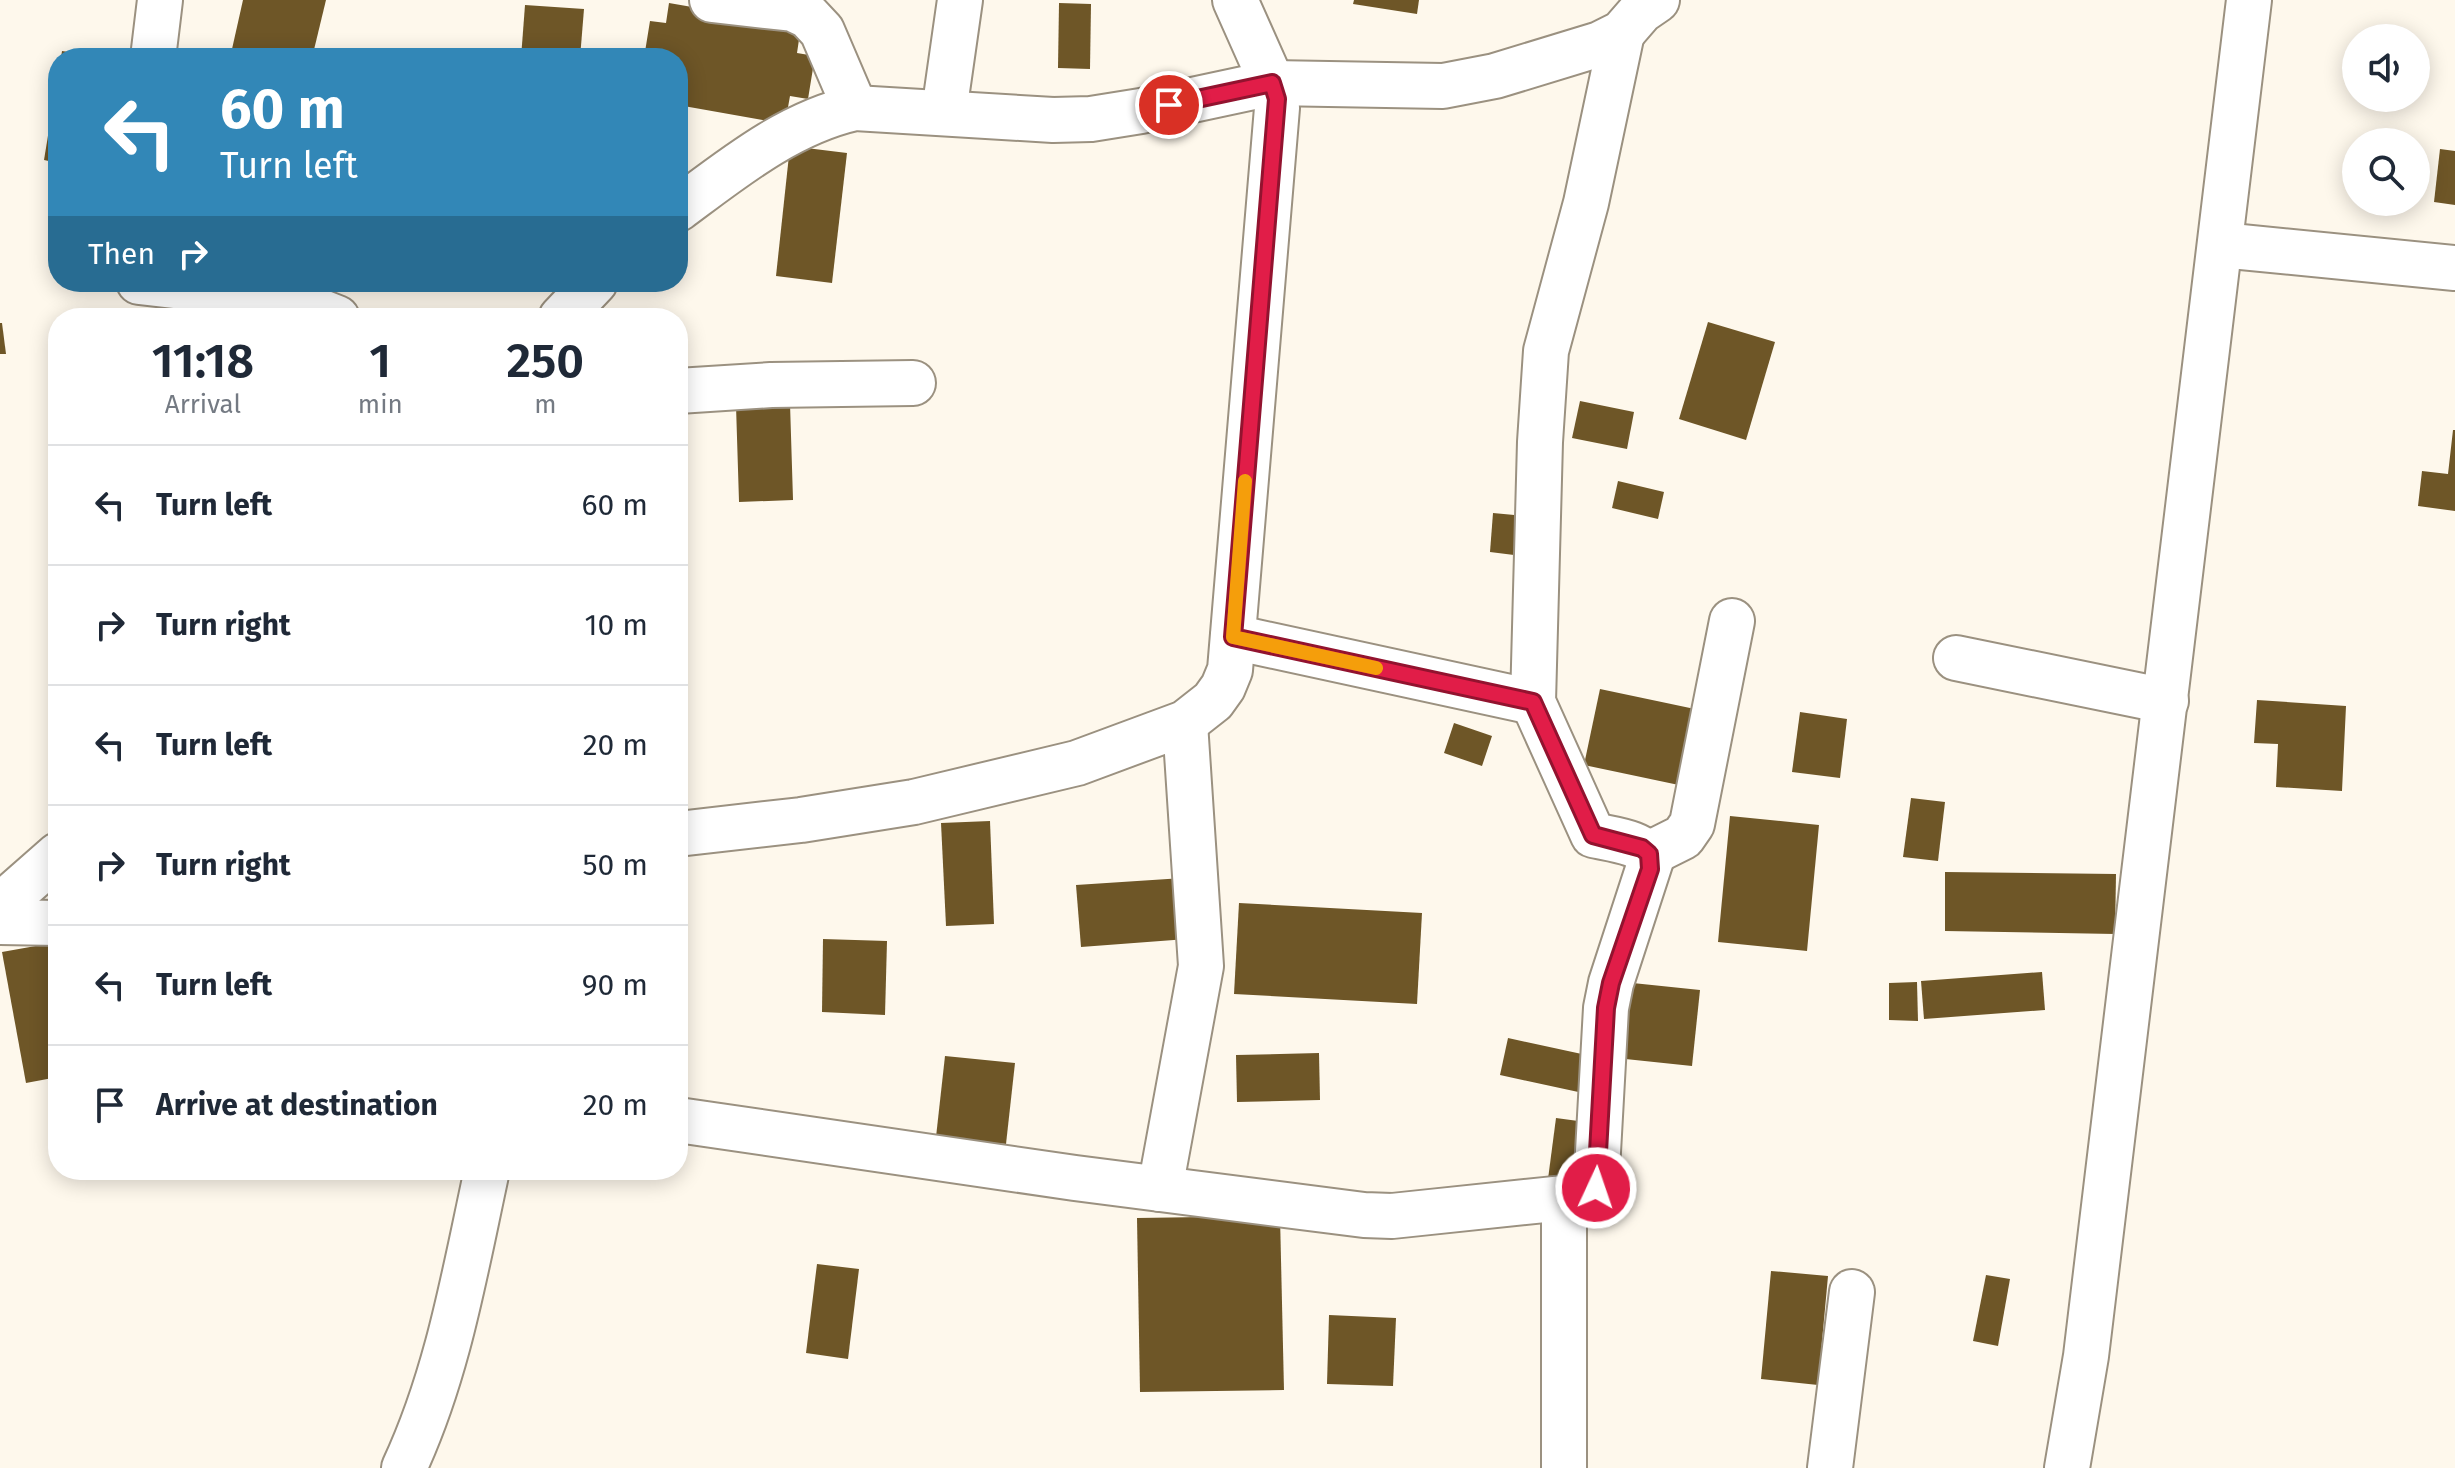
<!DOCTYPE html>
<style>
body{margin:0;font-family:"Fira Sans",sans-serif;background:#f6f6f7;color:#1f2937;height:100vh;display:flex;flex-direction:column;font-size:30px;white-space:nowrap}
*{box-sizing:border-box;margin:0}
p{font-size:26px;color:#747a83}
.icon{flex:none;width:44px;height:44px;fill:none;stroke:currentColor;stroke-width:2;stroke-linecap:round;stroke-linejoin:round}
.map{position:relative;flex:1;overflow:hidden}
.drawer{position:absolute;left:48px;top:308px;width:640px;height:872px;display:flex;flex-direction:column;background:#fff;border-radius:32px;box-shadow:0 4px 20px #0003}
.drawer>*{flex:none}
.top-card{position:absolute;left:48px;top:48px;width:640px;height:244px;border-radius:32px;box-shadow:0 4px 20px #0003;background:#3287b7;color:#fff;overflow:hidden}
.controls{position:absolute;left:2342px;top:24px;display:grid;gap:16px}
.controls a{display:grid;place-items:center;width:88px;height:88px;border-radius:50%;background:#fff;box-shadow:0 4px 20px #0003;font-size:40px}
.pin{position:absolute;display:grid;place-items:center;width:68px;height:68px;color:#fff;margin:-34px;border:4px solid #fff;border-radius:50%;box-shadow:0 2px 8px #0007}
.me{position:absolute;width:88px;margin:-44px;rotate:3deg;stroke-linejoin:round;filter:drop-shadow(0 0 6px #0008)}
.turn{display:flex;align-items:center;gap:28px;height:168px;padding:0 40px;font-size:36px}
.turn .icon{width:104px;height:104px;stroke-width:2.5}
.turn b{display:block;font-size:56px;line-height:68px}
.then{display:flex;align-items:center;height:76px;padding:0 40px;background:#0003;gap:16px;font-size:30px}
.eta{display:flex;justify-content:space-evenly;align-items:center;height:136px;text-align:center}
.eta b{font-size:48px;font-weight:600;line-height:56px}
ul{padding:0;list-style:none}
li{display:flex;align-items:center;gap:24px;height:120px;padding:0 40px;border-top:2px solid #e0e1e3}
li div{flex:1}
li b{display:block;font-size:30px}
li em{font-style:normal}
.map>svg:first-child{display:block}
.building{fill:#6e5627}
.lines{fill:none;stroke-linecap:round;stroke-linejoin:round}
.street-casing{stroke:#9b9180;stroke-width:48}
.street{stroke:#fff;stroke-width:44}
.route-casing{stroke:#92132f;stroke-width:20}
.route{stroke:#e11d48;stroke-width:14}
.slow{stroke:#f59e0b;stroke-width:14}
</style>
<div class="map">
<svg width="2455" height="1468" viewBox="0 0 2455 1468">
<rect width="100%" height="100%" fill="#fef8ec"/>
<g class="building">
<polygon points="243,0 326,0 312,58 230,58"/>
<polygon points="1354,0 1419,0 1417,14 1353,4"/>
<polygon points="669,3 801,26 797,53 815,56 808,99 790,96 785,124 678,105 678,58 644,58 650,21 666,23"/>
<polygon points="1059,3 1091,4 1090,69 1058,68"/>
<polygon points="525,5 584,9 580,58 521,58"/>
<polygon points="62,51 95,56 95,58 61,58"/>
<polygon points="56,87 58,87 58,163 44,160"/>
<polygon points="790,146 847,153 832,283 776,276"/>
<polygon points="2440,149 2455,151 2455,205 2434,202"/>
<polygon points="1708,322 1775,342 1746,440 1679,419"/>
<polygon points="0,323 2,323 6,354 0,354"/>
<polygon points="1580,401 1634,412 1627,449 1572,438"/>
<polygon points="790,404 793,500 739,502 736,406"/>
<polygon points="2453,430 2455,430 2455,511 2418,506 2422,471 2448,474"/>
<polygon points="1618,481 1664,492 1658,519 1612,508"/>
<polygon points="1493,513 1525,516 1522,556 1490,552"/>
<polygon points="1600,689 1709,712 1693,788 1584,765"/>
<polygon points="2257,700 2346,706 2342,791 2276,787 2278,744 2254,743"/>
<polygon points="1800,712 1847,719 1840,778 1792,772"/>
<polygon points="1454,723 1492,736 1482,766 1444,753"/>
<polygon points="1911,798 1945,802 1938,861 1903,857"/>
<polygon points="1730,816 1819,825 1807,951 1718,942"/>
<polygon points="990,821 994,924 946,926 941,823"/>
<polygon points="1945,872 2116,874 2115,934 1945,931"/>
<polygon points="1183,878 1187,939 1081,947 1076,885"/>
<polygon points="1239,903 1422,913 1417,1004 1234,994"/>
<polygon points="823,939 887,941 885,1015 822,1012"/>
<polygon points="58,942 58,1077 26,1083 2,952"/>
<polygon points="2042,972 2045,1010 1924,1019 1921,981"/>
<polygon points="1623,982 1700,990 1692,1066 1616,1058"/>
<polygon points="1917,982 1918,1021 1889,1020 1889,983"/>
<polygon points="1508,1038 1591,1056 1583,1093 1500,1075"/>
<polygon points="1319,1053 1320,1100 1237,1102 1236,1055"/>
<polygon points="945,1056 1015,1063 1006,1144 936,1137"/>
<polygon points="1556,1118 1593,1123 1585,1184 1548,1179"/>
<polygon points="1280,1216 1284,1390 1140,1392 1137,1218"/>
<polygon points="817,1264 859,1269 848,1359 806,1353"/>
<polygon points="1771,1271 1828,1276 1818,1385 1761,1379"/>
<polygon points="1986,1275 2010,1279 1998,1346 1973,1341"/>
<polygon points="1329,1315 1396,1318 1393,1386 1327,1384"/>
</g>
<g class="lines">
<g class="street-casing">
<g id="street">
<polyline points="712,0 793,9 808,16 822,31 855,108"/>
<polyline points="153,58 160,0"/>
<polyline points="944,112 960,0"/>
<path d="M678 209C732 169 788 123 855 108L1053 120 1091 119 1141 111 1272 83 1443 86 1495 76 1600 44 1622 33 1641 11 1657 0"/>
<polyline points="2221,245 2455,268"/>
<polyline points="139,282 289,299 337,318"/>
<polyline points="561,318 595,282"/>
<polyline points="678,391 771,385 913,383"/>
<polyline points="1233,637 1533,702"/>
<polyline points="1956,658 2166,701"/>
<polyline points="678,834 801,820 914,802 1077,763 1185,723 1213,701 1223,687 1230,670 1277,108 1272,83 1235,0"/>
<polyline points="1649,854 1683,837 1692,824 1732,621"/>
<polyline points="0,906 58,855"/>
<polyline points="0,922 58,923"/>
<path d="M678 1120 1075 1178 1364 1215 1392 1216 1564 1198 1592 1193 1596 1188 1606 1008 1611 983 1651 860C1645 842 1610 839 1593 835L1533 702 1540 442 1546 351 1586 203 1622 33"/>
<polyline points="1160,1189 1201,966 1185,723"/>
<path d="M404 1468C448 1374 465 1271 487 1170"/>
<polyline points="1564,1468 1564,1198"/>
<polyline points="1830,1468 1852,1292"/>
<polyline points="2067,1468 2086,1356 2249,0"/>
</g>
</g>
<use href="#street" class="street"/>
</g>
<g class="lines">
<g class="route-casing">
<polyline id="route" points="1169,105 1272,83 1277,99 1233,637 1533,702 1593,835 1642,848 1649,854 1650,869 1611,983 1606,1008 1596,1188"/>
</g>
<use href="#route" class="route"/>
<polyline class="slow" points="1245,481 1233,637 1376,668"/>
</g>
</svg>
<div class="controls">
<a><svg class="icon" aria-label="sound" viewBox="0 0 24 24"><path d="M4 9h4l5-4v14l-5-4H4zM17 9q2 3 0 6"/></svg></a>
<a><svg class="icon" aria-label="search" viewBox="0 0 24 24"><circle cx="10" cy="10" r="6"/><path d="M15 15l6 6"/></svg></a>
</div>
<div class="pin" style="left:1169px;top:105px;background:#d93025"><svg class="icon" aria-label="arrive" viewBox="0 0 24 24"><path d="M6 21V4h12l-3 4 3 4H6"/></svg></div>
<svg class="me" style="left:1596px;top:1188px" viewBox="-20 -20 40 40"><circle r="17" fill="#e11d48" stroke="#fff" stroke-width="3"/><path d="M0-11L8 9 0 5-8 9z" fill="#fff"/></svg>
<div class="top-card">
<div class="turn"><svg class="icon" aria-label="left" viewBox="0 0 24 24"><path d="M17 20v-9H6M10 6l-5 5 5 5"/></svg><div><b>60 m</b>Turn left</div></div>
<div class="then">Then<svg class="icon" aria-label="right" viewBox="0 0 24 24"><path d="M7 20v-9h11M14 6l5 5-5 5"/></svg></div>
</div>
<section class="drawer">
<div class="eta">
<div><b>11:18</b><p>Arrival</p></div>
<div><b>1</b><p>min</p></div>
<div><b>250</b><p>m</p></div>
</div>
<ul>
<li><svg class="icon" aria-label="left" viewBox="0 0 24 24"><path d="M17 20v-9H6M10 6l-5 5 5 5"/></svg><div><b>Turn left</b></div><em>60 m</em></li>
<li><svg class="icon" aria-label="right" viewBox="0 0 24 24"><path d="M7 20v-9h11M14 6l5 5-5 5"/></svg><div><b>Turn right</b></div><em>10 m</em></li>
<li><svg class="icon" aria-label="left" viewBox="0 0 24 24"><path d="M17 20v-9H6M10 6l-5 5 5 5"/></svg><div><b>Turn left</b></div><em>20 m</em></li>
<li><svg class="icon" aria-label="right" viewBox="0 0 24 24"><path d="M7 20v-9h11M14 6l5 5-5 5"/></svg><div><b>Turn right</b></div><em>50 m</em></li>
<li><svg class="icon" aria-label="left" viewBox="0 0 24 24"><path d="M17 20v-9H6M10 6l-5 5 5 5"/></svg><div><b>Turn left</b></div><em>90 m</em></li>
<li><svg class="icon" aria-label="arrive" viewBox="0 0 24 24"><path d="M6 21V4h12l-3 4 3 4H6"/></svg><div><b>Arrive at destination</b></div><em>20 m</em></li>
</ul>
</section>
</div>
